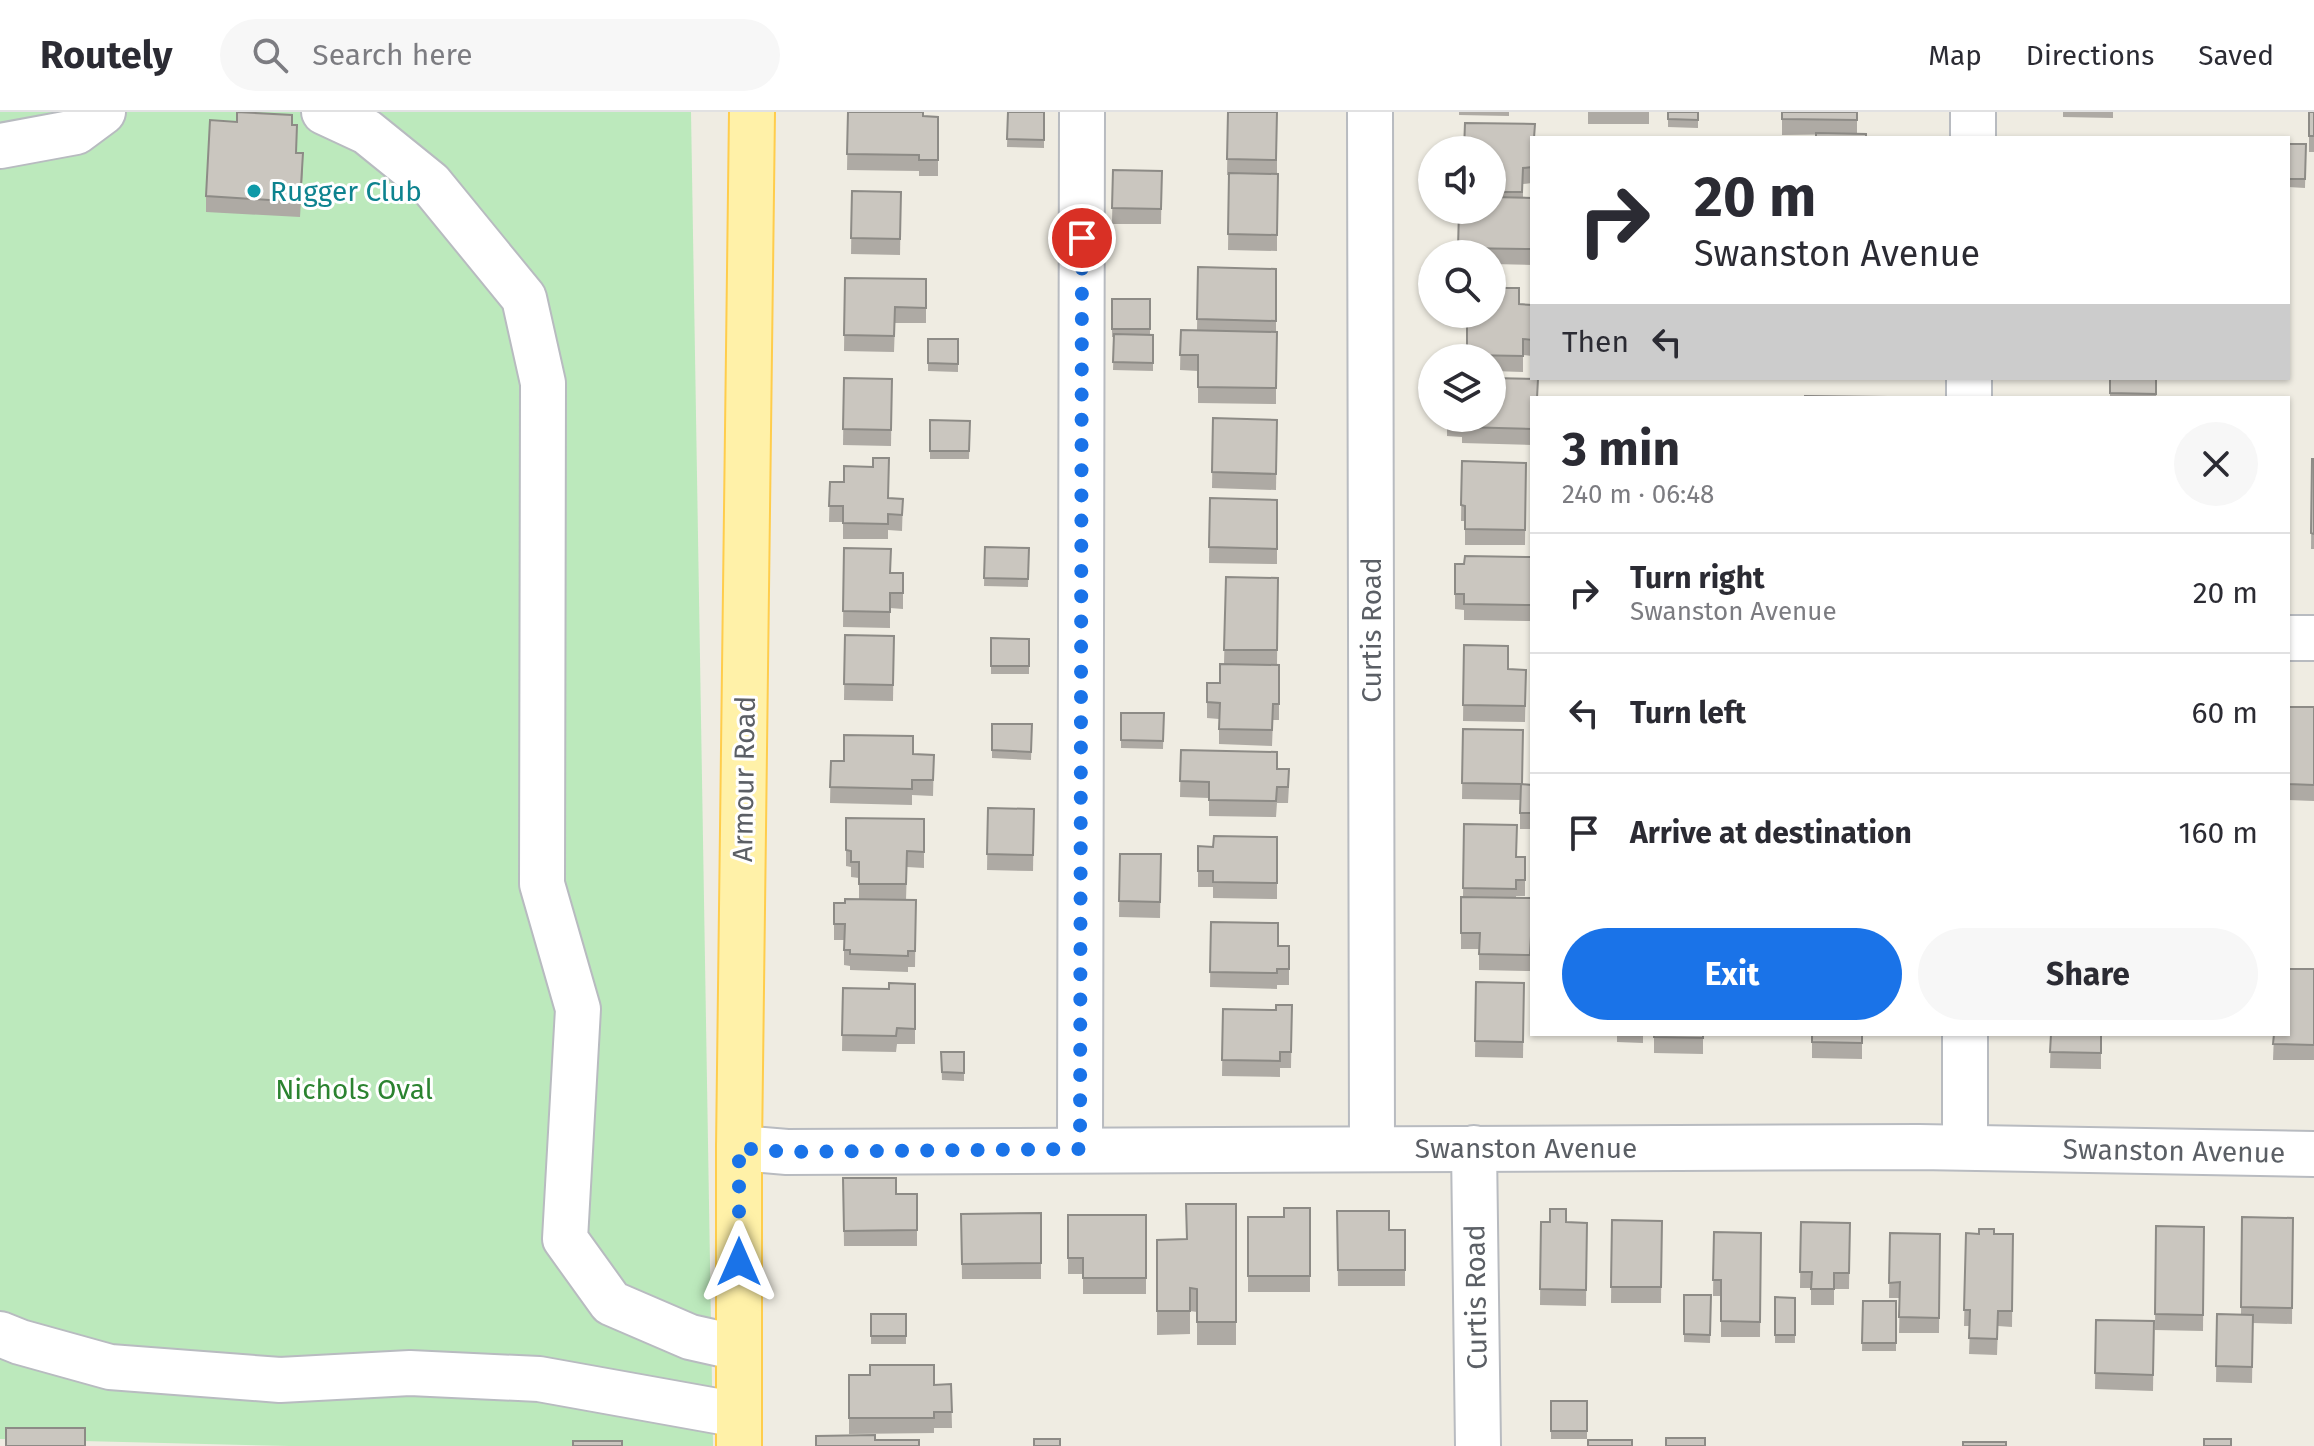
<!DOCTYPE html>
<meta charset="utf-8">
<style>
body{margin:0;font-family:"Fira Sans",sans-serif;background:#f7f7f7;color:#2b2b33;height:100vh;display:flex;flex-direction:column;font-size:30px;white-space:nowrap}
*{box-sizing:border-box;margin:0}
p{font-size:26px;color:#7c7c81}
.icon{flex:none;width:44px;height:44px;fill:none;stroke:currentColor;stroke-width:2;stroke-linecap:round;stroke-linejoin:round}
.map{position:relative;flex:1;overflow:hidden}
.drawer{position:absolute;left:1530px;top:284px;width:760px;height:640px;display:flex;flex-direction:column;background:#fff;border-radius:0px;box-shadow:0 2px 6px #0004}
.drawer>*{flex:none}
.top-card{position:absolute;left:1530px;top:24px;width:760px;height:244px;border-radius:0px;box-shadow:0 2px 6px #0004;background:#fff;color:#2b2b33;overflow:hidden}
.fabs{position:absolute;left:1418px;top:24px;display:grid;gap:16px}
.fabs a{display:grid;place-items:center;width:88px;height:88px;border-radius:50%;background:#fff;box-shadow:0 2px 6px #0004;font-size:40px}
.pin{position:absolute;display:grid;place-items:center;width:68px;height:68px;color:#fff;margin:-34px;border:4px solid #fff;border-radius:50%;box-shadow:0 2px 8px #0007}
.me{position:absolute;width:88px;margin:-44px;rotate:0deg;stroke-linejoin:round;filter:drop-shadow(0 0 6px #0008)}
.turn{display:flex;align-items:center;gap:28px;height:168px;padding:0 32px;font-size:36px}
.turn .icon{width:104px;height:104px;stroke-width:2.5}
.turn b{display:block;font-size:56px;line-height:68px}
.then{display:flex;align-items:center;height:76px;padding:0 32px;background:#0003;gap:16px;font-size:30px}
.round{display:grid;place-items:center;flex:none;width:84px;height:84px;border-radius:42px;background:#f7f7f7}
.overview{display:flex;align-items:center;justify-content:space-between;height:136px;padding:0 32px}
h1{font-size:48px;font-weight:700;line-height:60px}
.button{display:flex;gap:16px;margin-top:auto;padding:16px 32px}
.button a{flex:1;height:92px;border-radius:48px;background:#1a73e8;color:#fff;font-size:32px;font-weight:700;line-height:92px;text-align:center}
.button a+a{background:#f7f7f7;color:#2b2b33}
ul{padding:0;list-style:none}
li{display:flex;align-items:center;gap:24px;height:120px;padding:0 32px;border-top:2px solid #e1e1e2}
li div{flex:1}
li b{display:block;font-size:30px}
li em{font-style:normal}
header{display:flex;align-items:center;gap:48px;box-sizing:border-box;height:112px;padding:0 40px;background:#fff;border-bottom:2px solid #e1e1e2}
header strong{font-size:38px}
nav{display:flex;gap:44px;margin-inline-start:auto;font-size:28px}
.search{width:560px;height:72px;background:#f7f7f7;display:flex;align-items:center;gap:20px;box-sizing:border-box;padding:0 28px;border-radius:44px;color:#7c7c81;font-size:30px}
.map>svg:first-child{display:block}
.green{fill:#bce9bc}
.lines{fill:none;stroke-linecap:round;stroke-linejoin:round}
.minor-casing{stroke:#b8bbc0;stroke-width:48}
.major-casing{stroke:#ffcd4c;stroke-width:48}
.minor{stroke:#fff;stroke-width:44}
.major{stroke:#fff1a8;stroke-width:44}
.wall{fill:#aeaaa4}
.building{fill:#cac6bf;stroke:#8d8b86;stroke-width:2}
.route{stroke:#1a73e8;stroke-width:14;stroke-dasharray:0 25.2}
.culture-dot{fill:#0f9aa8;stroke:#fff;stroke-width:3}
.labels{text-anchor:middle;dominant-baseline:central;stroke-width:6;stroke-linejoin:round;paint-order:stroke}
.culture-label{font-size:28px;fill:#0d838f;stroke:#fff;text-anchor:start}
.street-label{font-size:28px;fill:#5b5f65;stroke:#fff}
.park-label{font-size:28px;fill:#2b8330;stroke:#fff}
</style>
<header>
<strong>Routely</strong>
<div class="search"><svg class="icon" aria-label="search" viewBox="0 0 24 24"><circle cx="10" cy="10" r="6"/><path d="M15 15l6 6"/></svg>Search here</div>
<nav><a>Map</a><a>Directions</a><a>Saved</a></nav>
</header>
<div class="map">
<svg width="2314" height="1334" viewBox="0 0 2314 1334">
<rect width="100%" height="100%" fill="#efece2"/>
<polygon class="green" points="0,0 691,0 713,1334 289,1334 0,1327"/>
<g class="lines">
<g class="minor-casing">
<g id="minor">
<polyline points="324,0 367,20 430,71 524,186 543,271 542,772 578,897 565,1127 611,1191 690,1225 739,1236"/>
<polyline points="1370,0 1372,1036"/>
<polyline points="1973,26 1973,0"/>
<polyline points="0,34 76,20 103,0"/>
<polyline points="1969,286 1969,266"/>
<polyline points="2288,526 2314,526"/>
<polyline points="1965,922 1965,1035"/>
<polyline points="739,1036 787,1040 1919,1035 2314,1042"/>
<polyline points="1474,1036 1478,1334"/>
<polyline points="1080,1037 1082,0"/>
<polyline points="0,1222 20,1230 110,1255 280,1268 410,1261 539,1267 739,1303"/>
</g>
</g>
<g class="major-casing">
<polyline id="major" points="739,1334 739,1036 752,0"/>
</g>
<use href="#minor" class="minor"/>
<use href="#major" class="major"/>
</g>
<g class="wall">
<polygon points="848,0 938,5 938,64 919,64 919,59 847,58"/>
<polygon points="1008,0 1044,0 1044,36 1007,35"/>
<polygon points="1228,0 1277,0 1277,139 1228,138 1229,63 1227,63"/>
<polygon points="1459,0 1509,0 1509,4 1459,3"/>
<rect x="1588" y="0" width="61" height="12"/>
<polygon points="1668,0 1698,0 1698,16 1668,15"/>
<polygon points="1782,0 1857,0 1857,22 1782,23"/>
<polygon points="2063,0 2113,0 2113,6 2063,5"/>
<rect x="2309" y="0" width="5" height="40"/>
<polygon points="292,13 297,28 297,41 303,57 300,105 206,100 206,84"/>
<polygon points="1532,26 1532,71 1523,72 1523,85 1532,86 1532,153 1492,152 1492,142 1458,142 1459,98 1492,98 1492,38"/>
<polygon points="2288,32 2306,32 2305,76 2288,75"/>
<polygon points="1113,58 1162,59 1161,112 1112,112"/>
<polygon points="852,79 901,80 900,143 851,142"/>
<polygon points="1198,155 1276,157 1276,292 1198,291 1198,259 1180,258 1181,218 1197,218"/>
<polygon points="845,166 926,167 926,211 895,211 894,240 844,239"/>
<polygon points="1112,187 1150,187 1150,223 1153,223 1153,259 1113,258 1114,225 1112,225"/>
<polygon points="1519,192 1532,193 1532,244 1523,243 1523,260 1492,259 1492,246 1467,246 1467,202"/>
<polygon points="928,227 958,227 958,260 928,259"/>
<polygon points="844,266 892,267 891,334 843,333"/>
<polygon points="2055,266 2105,266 2105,268 2055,267"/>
<polygon points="2110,266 2157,266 2156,286 2110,286"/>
<polygon points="1532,286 1532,333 1462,331 1462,325 1447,324 1447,306"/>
<polygon points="1213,306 1277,308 1276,378 1212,376"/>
<polygon points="930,308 970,309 969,347 930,347"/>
<polygon points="2312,347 2314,347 2314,437 2311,437"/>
<polygon points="1462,349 1526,351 1525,433 1465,433 1465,409 1461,409"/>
<polygon points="830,370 889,386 903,387 902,419 888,418 888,427 843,427 843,410 829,410"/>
<polygon points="1210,386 1277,388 1277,452 1209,451"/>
<polygon points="985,435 1029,436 1028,475 984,474"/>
<polygon points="844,436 891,461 903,477 903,497 890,496 890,516 843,515"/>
<polygon points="1532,445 1531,509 1464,508 1464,498 1455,497 1455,482 1464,452"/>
<polygon points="1226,465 1278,466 1277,553 1279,553 1279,608 1273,608 1272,634 1219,632 1219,607 1207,606 1207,571 1220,571 1224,552"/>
<polygon points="845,523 894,524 893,589 844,588"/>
<polygon points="991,526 1029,527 1029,562 991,562"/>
<polygon points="1464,533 1508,557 1526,558 1525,610 1463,609"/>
<polygon points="2288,595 2314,595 2314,689 2288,688"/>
<polygon points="1121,601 1164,601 1163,637 1121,636"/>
<polygon points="992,612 1032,612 1031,648 992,646"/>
<polygon points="1463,617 1523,673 1532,673 1532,717 1520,717 1520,688 1462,687"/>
<polygon points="1181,638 1277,657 1289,673 1288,691 1277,691 1276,705 1209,704 1209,686 1180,685"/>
<polygon points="913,642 934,643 933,684 912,683 912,693 830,691 831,649 844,649"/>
<polygon points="988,696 1034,697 1033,759 987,758"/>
<polygon points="846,706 924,707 924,756 907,755 906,788 859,787 859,766 851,765 851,755 846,754"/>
<polygon points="1464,712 1516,745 1525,745 1525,784 1516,784 1516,785 1532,801 1532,840 1531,840 1530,859 1479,858 1479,837 1461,837 1461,785 1463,785"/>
<polygon points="1277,725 1277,787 1213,786 1213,775 1198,775 1198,734 1213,735"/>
<polygon points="1120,742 1161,742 1160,806 1119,805"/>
<polygon points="916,788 915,855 908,855 908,860 850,858 850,854 844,853 844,828 834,828 834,791"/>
<polygon points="1211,810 1278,834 1289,834 1289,873 1277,873 1277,877 1210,875"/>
<polygon points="2314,857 2314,948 2273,948 2274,922"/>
<polygon points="1476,870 1524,871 1523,946 1475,945"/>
<polygon points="915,872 915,932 897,932 896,940 842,939 843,876 889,877"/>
<polygon points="1292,893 1291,956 1280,956 1280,965 1222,964 1223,897 1276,898"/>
<polygon points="1617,922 1643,922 1643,931 1617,930"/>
<polygon points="1654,922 1703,922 1703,942 1654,941"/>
<polygon points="1812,922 1862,922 1862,947 1812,946"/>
<polygon points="2051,922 2101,922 2101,957 2050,956"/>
<polygon points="941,940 964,940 964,969 942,968"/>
<polygon points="843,1066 896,1082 917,1082 917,1134 844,1134"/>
<polygon points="1236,1092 1236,1233 1197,1233 1197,1200 1190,1199 1190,1222 1157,1223 1157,1128 1186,1127"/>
<polygon points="1310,1096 1310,1180 1248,1180 1248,1105 1284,1105"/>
<polygon points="1337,1099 1389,1118 1405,1118 1405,1174 1338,1174"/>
<polygon points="1041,1101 1041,1167 962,1167 961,1102"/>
<polygon points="1068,1103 1146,1103 1146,1182 1083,1182 1083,1162 1068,1162"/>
<polygon points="2242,1105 2293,1106 2292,1212 2253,1211 2252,1271 2216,1270 2217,1202 2241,1203"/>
<polygon points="1612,1108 1662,1109 1661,1191 1611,1191"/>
<polygon points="1541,1110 1587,1111 1586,1194 1540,1193"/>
<polygon points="1801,1110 1850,1111 1849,1177 1834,1177 1834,1193 1811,1193 1811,1176 1800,1176"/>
<polygon points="2156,1114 2204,1115 2203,1219 2155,1218"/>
<polygon points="1714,1120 1761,1121 1760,1225 1721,1225 1721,1184 1713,1184"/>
<polygon points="1890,1121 1940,1122 1939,1221 1899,1221 1900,1186 1889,1186"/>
<polygon points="1966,1121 2013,1122 2012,1215 1998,1214 1997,1243 1969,1242 1970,1214 1964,1214"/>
<polygon points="1684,1183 1711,1183 1710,1231 1684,1230"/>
<polygon points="1775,1185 1795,1186 1795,1231 1775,1231"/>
<polygon points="1863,1189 1896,1189 1896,1239 1862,1239"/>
<rect x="871" y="1202" width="35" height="30"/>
<polygon points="2096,1208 2154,1209 2153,1279 2095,1277"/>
<polygon points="849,1263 934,1273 951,1272 952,1316 934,1316 934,1321 849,1322"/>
<rect x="1551" y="1289" width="36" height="38"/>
</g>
<g class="building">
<polygon points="237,0 292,3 292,13 297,13 296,41 303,41 300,90 206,84 210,8 237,10"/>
<polygon points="848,0 923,0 923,4 938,5 938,48 919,48 919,43 847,42"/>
<polygon points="1008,0 1044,0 1044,28 1007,27"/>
<polygon points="1228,0 1277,0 1276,48 1227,47"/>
<polygon points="1668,0 1698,0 1698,8 1668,7"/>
<polygon points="1782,0 1857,0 1857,8 1782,7"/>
<rect x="2309" y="0" width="5" height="24"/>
<polygon points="1465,11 1535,12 1534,26 1532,26 1532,55 1523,56 1522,80 1492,80 1492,38 1464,38"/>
<polygon points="1816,21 1866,22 1866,26 1816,26"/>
<polygon points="2288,32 2306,32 2305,67 2288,67"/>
<polygon points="1113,58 1162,59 1161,97 1112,96"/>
<polygon points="1229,61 1278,62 1277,123 1228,122"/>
<polygon points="852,79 901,80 900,127 851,126"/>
<polygon points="1492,85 1532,86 1532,137 1458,136 1459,98 1492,98"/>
<polygon points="1198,155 1276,157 1276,209 1197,207"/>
<polygon points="845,166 926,167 926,196 895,195 894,224 844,223"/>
<polygon points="1492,176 1519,176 1519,192 1532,193 1532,228 1523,227 1523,244 1467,243 1467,202 1492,202"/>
<rect x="1112" y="187" width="38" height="30"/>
<polygon points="1181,218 1277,220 1276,276 1198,275 1198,243 1180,243"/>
<polygon points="1114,222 1153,223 1153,251 1113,250"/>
<polygon points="928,227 958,227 958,252 928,251"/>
<polygon points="844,266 892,267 891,318 843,317"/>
<polygon points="1492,266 1538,267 1537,286 1532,286 1532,317 1462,315 1462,309 1447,309 1447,306 1492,306"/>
<polygon points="2110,266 2156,266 2156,282 2110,281"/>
<polygon points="1805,284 1887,285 1887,286 1805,286"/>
<polygon points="1213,306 1277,308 1276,362 1212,360"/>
<polygon points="930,308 970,309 969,339 930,339"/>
<polygon points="873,346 889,346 888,386 903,387 902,403 888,402 888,412 843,411 843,394 829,394 830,370 844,370 844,354 873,355"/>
<polygon points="2312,347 2314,347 2314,422 2311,421"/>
<polygon points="1462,349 1526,351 1525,418 1465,417 1465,394 1461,393"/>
<polygon points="1210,386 1277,388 1277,437 1209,435"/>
<polygon points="985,435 1029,436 1028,467 984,466"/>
<polygon points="844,436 891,437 890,461 903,461 903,481 890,481 890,500 843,499"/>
<polygon points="1465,444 1532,445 1531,493 1464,492 1464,482 1455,482 1455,452 1464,452"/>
<polygon points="1226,465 1278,466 1277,538 1224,538"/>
<polygon points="845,523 894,524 893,573 844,572"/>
<polygon points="991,526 1029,527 1029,554 991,554"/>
<polygon points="1464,533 1508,534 1508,557 1526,558 1525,594 1463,593"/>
<polygon points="1220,552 1279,553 1279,592 1273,592 1272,618 1219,617 1220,591 1207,590 1207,571 1220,571"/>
<polygon points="2288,595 2314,595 2314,673 2288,672"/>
<polygon points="1121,601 1164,601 1163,629 1121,628"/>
<polygon points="992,612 1032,612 1031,640 992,638"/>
<polygon points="1463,617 1523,618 1522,672 1462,671"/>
<polygon points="844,623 913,624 913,642 934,643 933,668 912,668 912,677 830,675 831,649 844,649"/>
<polygon points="1181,638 1277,640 1277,657 1289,657 1288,675 1277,675 1276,689 1209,688 1209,670 1180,669"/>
<polygon points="1521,672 1532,673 1532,701 1520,701"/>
<polygon points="988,696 1034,697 1033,743 987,742"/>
<polygon points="846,706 924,707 924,740 907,739 906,772 859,772 859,750 851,750 851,739 846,738"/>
<polygon points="1464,712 1517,713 1516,745 1525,745 1525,768 1516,768 1516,777 1463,776"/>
<polygon points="1214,724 1277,725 1277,771 1213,770 1213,759 1198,759 1198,734 1213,735"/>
<polygon points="1120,742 1161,742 1160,790 1119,789"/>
<polygon points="1461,785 1531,786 1532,824 1531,824 1530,843 1479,842 1480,821 1461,821"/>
<polygon points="845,787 916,788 915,839 908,839 908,844 850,842 850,838 844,838 845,812 834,812 834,791 845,791"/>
<polygon points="1211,810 1278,811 1278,834 1289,834 1289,857 1277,857 1277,861 1210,860"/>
<polygon points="2288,857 2314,857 2314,933 2273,932 2274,922 2288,922"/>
<polygon points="1476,870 1524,871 1523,930 1475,929"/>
<polygon points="889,871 915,872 915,917 897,916 896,924 842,923 843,876 889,877"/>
<polygon points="1276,893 1292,893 1291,940 1280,940 1280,949 1222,948 1223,897 1276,898"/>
<polygon points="1654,922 1703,922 1703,926 1654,925"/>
<polygon points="1812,922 1862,922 1862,931 1812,930"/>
<polygon points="2051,922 2101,922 2101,941 2050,940"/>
<polygon points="941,940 964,940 964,961 942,960"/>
<polygon points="843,1066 896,1066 896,1082 917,1082 917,1118 844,1119"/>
<polygon points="1186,1092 1236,1092 1236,1210 1197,1210 1197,1177 1190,1176 1190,1199 1157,1199 1157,1128 1187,1127"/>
<polygon points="1284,1096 1310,1096 1310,1164 1248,1164 1248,1105 1284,1105"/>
<polygon points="1550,1097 1566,1097 1566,1110 1587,1111 1586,1178 1540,1177 1541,1110 1550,1110"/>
<polygon points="1337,1099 1389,1099 1389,1118 1405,1118 1405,1158 1338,1158"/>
<polygon points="1041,1101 1041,1151 962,1152 961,1102"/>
<polygon points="1068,1103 1146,1103 1146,1166 1083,1166 1083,1146 1068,1146"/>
<polygon points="2242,1105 2293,1106 2292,1196 2241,1195"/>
<polygon points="1612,1108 1662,1109 1661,1175 1611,1175"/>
<polygon points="1801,1110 1850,1111 1849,1161 1834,1161 1834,1177 1811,1177 1812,1160 1800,1160"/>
<polygon points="2156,1114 2204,1115 2203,1203 2155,1202"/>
<polygon points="1979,1117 1994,1117 1994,1122 2013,1122 2012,1199 1998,1199 1997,1227 1969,1226 1970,1198 1964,1198 1966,1121 1979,1122"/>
<polygon points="1714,1120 1761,1121 1760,1210 1721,1209 1721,1168 1713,1168"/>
<polygon points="1890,1121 1940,1122 1939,1206 1899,1205 1900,1170 1889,1171"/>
<polygon points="1684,1183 1711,1183 1710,1223 1684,1222"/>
<polygon points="1775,1185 1795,1186 1795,1223 1775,1223"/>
<polygon points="1863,1189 1896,1189 1896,1231 1862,1231"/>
<rect x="871" y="1202" width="35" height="22"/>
<polygon points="2217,1202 2253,1203 2252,1255 2216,1254"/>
<polygon points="2096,1208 2154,1209 2153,1263 2095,1261"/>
<polygon points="870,1253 934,1253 934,1273 951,1272 952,1300 934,1300 934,1306 849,1306 849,1263 870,1263"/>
<rect x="1551" y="1289" width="36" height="30"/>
<rect x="6" y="1316" width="79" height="18"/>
<polygon points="875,1323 875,1328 919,1328 919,1334 816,1334 816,1324"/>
<rect x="1666" y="1326" width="39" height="8"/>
<rect x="1034" y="1327" width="26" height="7"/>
<rect x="2204" y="1327" width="27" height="7"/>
<rect x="1588" y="1328" width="44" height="6"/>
<rect x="573" y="1329" width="49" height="5"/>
<rect x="1963" y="1330" width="43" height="4"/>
</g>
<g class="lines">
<polyline class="route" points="739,1150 739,1036 787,1040 1080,1037 1082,126"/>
</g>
<circle class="culture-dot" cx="254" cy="79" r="8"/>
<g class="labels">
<g class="culture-label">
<text x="270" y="79">Rugger Club</text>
</g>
<g class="street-label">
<text transform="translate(1371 518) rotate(-90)">Curtis Road</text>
<text transform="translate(744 667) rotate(-89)">Armour Road</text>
<text x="1526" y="1036">Swanston Avenue</text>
<text transform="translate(2174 1039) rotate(1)">Swanston Avenue</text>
<text transform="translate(1476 1185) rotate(-91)">Curtis Road</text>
</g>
<g class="park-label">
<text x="354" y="977">Nichols Oval</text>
</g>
</g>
</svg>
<div class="fabs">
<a><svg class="icon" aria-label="sound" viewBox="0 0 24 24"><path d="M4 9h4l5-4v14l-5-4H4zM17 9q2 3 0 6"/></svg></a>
<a><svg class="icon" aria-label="search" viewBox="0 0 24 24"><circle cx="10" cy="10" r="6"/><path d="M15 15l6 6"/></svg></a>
<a><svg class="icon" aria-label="layers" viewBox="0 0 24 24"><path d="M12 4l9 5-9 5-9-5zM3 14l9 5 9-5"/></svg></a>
</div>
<div class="pin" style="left:1082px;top:126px;background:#d93025"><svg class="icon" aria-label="arrive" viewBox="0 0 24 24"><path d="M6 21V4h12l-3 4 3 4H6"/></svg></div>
<svg class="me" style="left:739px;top:1150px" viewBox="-20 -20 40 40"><path d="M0-17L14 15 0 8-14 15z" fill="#1a73e8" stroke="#fff" stroke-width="4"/></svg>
<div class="top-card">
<div class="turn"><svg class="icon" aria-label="right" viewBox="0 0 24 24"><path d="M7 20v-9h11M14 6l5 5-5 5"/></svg><div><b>20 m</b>Swanston Avenue</div></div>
<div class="then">Then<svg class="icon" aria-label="left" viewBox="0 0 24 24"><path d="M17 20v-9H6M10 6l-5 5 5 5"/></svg></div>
</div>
<section class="drawer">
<div class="overview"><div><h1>3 min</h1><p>240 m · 06:48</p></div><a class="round"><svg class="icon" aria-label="close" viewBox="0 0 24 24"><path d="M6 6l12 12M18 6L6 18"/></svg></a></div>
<ul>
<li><svg class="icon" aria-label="right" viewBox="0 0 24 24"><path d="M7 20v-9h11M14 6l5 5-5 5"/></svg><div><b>Turn right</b><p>Swanston Avenue</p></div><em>20 m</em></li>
<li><svg class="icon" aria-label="left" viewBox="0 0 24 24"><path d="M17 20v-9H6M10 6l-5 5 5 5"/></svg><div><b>Turn left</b></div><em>60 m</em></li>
<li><svg class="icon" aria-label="arrive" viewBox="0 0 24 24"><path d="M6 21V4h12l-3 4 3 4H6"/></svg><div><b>Arrive at destination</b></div><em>160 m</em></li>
</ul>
<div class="button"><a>Exit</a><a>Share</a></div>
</section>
</div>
